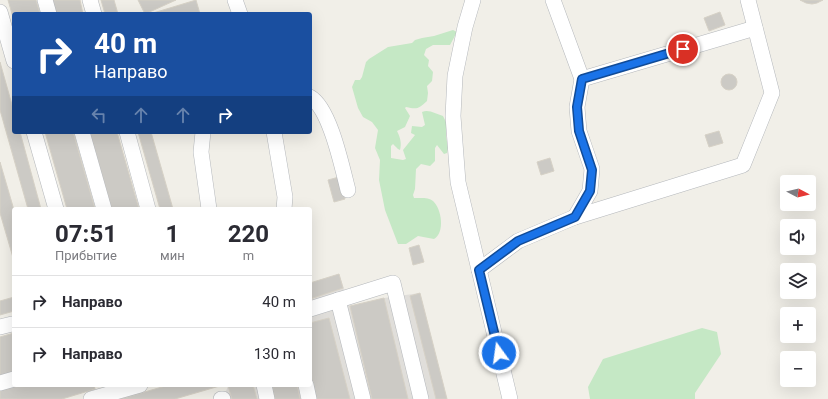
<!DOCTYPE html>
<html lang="ru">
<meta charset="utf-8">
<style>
body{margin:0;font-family:Roboto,sans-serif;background:#f2f2f3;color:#2b2b33;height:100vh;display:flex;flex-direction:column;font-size:15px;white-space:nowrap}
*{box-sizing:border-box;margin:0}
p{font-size:13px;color:#7c7c81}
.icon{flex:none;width:22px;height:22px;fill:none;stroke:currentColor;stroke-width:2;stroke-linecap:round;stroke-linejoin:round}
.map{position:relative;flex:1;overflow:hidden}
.side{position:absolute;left:12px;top:207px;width:300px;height:180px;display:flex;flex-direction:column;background:#fff;border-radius:4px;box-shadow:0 4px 16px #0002}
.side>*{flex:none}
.guide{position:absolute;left:12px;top:12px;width:300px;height:122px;border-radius:4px;box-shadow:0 4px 16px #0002;background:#1a4fa0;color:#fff;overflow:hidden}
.needle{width:26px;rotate:97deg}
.fabs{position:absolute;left:780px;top:175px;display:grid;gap:8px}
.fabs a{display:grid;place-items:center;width:36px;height:36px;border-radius:4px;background:#fff;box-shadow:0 4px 16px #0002;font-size:20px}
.pin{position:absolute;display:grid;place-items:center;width:34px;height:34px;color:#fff;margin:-17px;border:2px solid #fff;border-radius:50%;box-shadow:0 1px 4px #0007}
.me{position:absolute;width:44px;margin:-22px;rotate:346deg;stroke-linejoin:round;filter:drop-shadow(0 0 3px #0008)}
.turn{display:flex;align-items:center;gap:14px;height:84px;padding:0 16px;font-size:18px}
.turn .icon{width:52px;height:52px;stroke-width:2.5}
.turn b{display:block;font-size:28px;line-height:34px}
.lanes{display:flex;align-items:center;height:38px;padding:0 16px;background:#0003;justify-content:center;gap:20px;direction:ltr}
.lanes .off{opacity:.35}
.eta{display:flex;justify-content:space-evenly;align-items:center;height:68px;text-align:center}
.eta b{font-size:24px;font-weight:700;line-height:28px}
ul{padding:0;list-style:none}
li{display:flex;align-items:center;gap:12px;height:52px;padding:0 16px;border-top:1px solid #e1e1e2}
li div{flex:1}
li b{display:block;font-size:15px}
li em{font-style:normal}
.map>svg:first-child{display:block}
.industrial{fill:#e0deda}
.green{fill:#c5e8c5}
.building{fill:#cccac5;stroke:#d6d1c6}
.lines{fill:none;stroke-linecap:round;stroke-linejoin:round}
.minor-casing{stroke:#b5b8bc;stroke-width:16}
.minor{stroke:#fff;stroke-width:15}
.route-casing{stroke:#114b97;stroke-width:10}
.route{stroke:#1a73e8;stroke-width:7}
</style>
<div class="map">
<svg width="828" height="399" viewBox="0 0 828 399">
<rect width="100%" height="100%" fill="#f1efe8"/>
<polygon class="industrial" points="339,274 350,306 384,298 420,293 447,399 223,399 228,386 231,385 310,385 310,283"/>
<g class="green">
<path d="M453 30 457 32 450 45H433L426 49 424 55 429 60 428 66 433 72 432 81 427 86 428 93 427 101C419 108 418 110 406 107L405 108 410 116 405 127 397 131C400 137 402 143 400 150L398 149 393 144 391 146V158L403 160 406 159 403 150 415 135 411 133 412 126 422 127 425 125 422 112C429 109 436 114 443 116L446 122V137L448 147 447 153 444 154 437 145 435 148V161L430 166 421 164 416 169 415 189 413 195 414 198C420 198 429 197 433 201 442 209 445 233 434 239L418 236 406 244H398L385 210 379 180 380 160 375 148 378 130 372 122 363 117 358 108 352 87 355 80H360L362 77 366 62 369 59 388 47 412 43 415 40 422 38 434 36Z"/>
<polygon points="702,328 717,332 721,354 695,393 695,399 590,399 588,387 603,359"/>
</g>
<g class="building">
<polygon points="8,0 36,0 40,14 14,14 14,21"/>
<polygon points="52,0 80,0 83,14 56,14"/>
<polygon points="101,0 114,0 118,14 105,14"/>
<polygon points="138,0 176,0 145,14"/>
<polygon points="196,0 200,14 150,14"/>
<polygon points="800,0 823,0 817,3 812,4 806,3"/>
<polygon points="720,12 725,25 709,31 704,18"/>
<polygon points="0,62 14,112 14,132 20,132 41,209 28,209 0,110"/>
<circle cx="729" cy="82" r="8"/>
<polygon points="719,131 723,143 709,147 705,135"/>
<polygon points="45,132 73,132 95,209 67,209"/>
<polygon points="90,132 117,132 139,209 112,209"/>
<polygon points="138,132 151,132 173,209 160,209"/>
<polygon points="550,158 554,171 541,175 537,162"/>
<polygon points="0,162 14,210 14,261 0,213"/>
<polygon points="339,177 345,199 334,202 328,180"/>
<polygon points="419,245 424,262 413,265 409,248"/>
<polygon points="339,274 343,288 310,299 310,283"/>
<polygon points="420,293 447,399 436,399 410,296"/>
<polygon points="14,297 14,311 0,315 0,301"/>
<polygon points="384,298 408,399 372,399 350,306"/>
<polygon points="329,318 350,399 316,399 310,376 310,323"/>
<polygon points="14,333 14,373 0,377 0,337"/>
<polygon points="18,385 94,385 95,389 62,399 0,399 0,390"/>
<polygon points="169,385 223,385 175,399 120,399"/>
<polygon points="231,385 253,385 257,399 232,399 228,386"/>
<polygon points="272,385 297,385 300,399 275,399"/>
</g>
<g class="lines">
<g class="minor-casing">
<g id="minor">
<polyline points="45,0 49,14"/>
<polyline points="90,0 94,14"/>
<polyline points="235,0 240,14"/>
<polyline points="473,0 465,27 455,76 453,116 458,182 510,399"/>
<polyline points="553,0 582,79"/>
<polyline points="0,12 14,61"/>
<path d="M310 97C330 108 342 167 348 190"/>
<polyline points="34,132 56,209"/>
<polyline points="82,132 104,209"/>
<polyline points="127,132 148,209"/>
<polyline points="203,132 201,152 209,209"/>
<polyline points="274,132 285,197 284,209"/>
<polyline points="575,217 590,191 592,169 579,131 577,107 582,79 755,28"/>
<polyline points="479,270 518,241 575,217 743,165 772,93 748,0"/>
<polyline points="338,300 363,399"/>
<polyline points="310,309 393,283 421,399"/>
<polyline points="0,327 12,324"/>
<polyline points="0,383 14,379"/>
<polyline points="264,385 267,399"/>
<polyline points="306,385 309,399"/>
<polyline points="91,399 140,385"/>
<polyline points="221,399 223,399"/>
</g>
</g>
<use href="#minor" class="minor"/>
</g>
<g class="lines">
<g class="route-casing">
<polyline id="route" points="499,353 479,270 518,241 575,217 590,191 592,170 579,131 577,107 582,79 683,49"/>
</g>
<use href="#route" class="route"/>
</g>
</svg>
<div class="fabs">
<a><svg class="needle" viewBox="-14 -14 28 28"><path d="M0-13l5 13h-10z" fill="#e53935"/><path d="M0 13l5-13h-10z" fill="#7c7c81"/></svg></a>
<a><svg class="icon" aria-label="sound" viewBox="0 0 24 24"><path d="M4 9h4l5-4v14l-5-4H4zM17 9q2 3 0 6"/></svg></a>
<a><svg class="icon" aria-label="layers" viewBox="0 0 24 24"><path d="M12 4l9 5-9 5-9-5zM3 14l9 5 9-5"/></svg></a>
<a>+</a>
<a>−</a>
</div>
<div class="pin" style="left:683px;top:49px;background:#d93025"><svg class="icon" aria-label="arrive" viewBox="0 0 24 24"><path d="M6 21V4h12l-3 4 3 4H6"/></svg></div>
<svg class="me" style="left:499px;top:353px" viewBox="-20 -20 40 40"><circle r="17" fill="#1a73e8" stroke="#fff" stroke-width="3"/><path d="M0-11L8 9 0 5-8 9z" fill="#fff"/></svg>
<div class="guide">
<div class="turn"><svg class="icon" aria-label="right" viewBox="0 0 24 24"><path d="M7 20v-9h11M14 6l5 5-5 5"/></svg><div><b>40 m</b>Направо</div></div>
<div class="lanes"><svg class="icon off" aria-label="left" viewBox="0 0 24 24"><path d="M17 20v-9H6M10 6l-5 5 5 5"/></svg><svg class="icon off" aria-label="ahead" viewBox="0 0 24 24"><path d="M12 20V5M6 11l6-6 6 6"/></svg><svg class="icon off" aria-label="ahead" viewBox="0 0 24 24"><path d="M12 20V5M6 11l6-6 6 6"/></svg><svg class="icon" aria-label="right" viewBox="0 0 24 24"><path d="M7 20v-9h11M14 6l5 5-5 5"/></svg></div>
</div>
<section class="side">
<div class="eta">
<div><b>07:51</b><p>Прибытие</p></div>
<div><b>1</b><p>мин</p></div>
<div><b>220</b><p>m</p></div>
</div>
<ul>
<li><svg class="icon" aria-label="right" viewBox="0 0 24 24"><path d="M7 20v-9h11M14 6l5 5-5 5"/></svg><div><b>Направо</b></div><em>40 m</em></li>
<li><svg class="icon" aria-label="right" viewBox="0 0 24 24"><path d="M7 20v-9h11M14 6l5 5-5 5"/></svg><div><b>Направо</b></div><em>130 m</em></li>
</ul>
</section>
</div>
